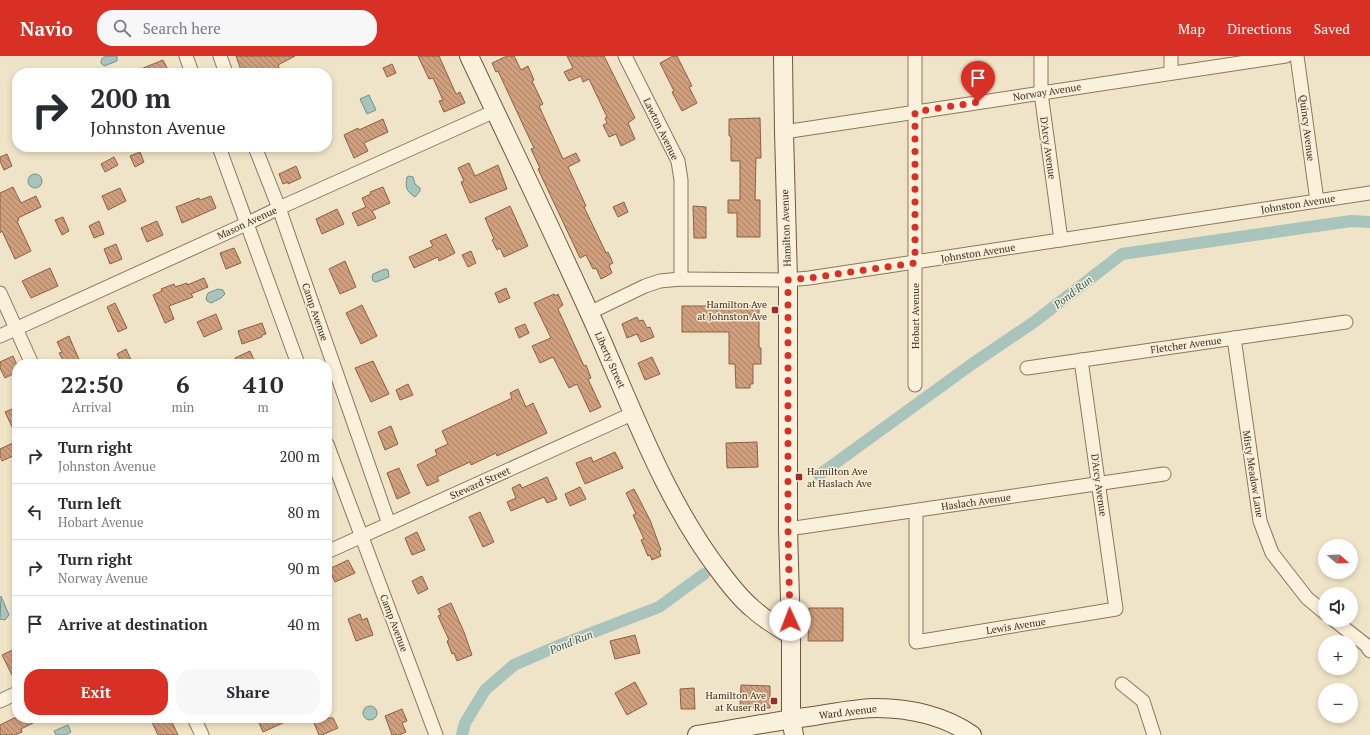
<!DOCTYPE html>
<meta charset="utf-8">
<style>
body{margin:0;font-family:"PT Serif",serif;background:#f7f7f7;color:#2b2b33;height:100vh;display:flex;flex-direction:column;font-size:15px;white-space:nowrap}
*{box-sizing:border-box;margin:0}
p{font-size:13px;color:#7c7c81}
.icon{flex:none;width:22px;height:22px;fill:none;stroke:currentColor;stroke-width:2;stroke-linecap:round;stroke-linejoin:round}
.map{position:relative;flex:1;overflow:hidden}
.details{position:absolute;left:12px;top:303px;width:320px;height:364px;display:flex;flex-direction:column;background:#fff;border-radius:16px;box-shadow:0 2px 6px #0003}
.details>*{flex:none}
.top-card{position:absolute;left:12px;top:12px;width:320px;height:84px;border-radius:16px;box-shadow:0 2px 6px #0003;background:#fff;color:#2b2b33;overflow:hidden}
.needle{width:26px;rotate:109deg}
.tools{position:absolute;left:1318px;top:483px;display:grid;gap:8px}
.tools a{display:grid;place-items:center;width:40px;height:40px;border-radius:50%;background:#fff;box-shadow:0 2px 6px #0003;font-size:20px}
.pin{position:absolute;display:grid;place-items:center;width:34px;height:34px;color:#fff;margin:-41px -17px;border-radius:50% 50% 50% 0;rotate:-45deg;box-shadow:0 0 4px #0007}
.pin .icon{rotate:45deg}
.me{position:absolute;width:44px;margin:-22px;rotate:358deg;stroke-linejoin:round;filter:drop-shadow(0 0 3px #0008)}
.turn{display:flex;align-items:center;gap:14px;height:84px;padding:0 12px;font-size:18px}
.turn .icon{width:52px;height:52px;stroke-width:2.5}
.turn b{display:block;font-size:28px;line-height:34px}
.eta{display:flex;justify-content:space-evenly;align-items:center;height:68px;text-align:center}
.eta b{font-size:24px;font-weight:700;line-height:28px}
.primary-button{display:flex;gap:8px;margin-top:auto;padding:8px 12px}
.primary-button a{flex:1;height:46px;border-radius:16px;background:#d93025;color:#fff;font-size:16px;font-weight:700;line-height:46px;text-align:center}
.primary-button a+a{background:#f7f7f7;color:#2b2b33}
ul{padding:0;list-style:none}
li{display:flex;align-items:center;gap:12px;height:56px;padding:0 12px;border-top:1px solid #e1e1e2}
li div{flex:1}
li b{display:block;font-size:15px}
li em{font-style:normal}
header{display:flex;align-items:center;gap:24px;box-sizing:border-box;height:56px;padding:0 20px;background:#d93025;color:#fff}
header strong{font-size:19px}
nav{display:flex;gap:22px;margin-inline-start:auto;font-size:14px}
.search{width:280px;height:36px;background:#f7f7f7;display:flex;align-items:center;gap:10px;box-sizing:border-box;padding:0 14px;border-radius:16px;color:#7c7c81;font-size:15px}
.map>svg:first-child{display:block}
.water{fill:#a9c4bc;stroke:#6f938a}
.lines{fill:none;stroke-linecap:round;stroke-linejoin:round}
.canal{stroke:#a9c4bc;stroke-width:12}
.building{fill:url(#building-back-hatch);stroke:#8d5f41}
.street-casing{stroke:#8d765c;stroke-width:15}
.secondary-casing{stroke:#6f573f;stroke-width:20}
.street{stroke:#faf1dc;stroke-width:13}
.secondary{stroke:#faf1dc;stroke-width:18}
.route{stroke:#d93025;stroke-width:7;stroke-dasharray:0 12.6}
.poi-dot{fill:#9e2a2b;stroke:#f7eed8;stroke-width:1.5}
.labels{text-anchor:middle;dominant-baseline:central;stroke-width:3;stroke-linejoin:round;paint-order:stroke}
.street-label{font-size:10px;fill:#3d2e20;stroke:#f7eed8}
.poi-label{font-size:10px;fill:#3d2e20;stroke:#f7eed8;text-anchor:end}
.water-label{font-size:11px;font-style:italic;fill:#2f5d5a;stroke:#f7eed8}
</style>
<header>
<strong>Navio</strong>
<div class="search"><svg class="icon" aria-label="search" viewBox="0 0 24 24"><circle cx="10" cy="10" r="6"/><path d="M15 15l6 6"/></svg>Search here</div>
<nav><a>Map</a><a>Directions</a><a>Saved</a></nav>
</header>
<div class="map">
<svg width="1370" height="679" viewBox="0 0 1370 679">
<defs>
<pattern id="building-back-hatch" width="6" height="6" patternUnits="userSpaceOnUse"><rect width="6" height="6" fill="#cf9f7d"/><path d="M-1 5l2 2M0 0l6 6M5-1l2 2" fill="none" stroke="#a98266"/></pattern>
</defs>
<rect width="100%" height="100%" fill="#f0e4c8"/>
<g class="water">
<path d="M107 0H117V5L104 10 101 7C101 2 103 1 107 0Z"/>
<polygon points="369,39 376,54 367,58 360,43"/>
<circle cx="35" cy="125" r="7"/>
<path d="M409 120 413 121 415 128 420 132V135L415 141C406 135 405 131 407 121Z"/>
<polygon points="385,213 388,214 389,221 376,226 373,225 372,221 373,218"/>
<polygon points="218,233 223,234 225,238 221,242 211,247 207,245 206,242 208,237"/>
<polygon points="1,540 9,559 5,564 0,563"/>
<circle cx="370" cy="657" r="7"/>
<polygon points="68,669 71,676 65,679 56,679 54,675"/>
</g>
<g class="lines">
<g class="canal">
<polyline points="819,419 972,308 1034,266 1122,198 1351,165 1370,166"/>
<polyline points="462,679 465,667 485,634 514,609 560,589 659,551 704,518"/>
</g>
</g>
<g class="building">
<polygon points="236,0 295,0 278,9 281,17 242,17"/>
<polygon points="418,0 439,0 456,38 460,36 465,47 444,56 439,45 443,44 433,22 429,23"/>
<polygon points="507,0 514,0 521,14 528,10 534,24 532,25 543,48 539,50 563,103 576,97 580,105 568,111 586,150 584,151 597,178 606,197 608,196 613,207 609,209 612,217 601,223 596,212 593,213 586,199 580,202 538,113 540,112 531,93 534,92 524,71 498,15 496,16 492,7"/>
<polygon points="567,0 604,0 635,62 628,67 635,83 621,90 616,78 609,81 603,69 607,67 605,62 607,61 589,23 583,26 581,20 569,25 564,16 573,12"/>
<polygon points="673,0 677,0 692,30 689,31 697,47 682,55 672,36 674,35 660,7"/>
<polygon points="163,4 167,12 155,17 131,17"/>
<polygon points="392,8 396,17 387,21 383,12"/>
<polygon points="760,62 761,102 756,102 755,144 760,144 760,181 737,181 737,157 728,157 728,144 740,144 740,105 731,105 731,80 729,80 729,63"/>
<polygon points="383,63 388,76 364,87 368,95 354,102 344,79 358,72 359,74"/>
<polygon points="140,96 144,106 135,111 130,100"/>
<polygon points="7,98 12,110 4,114 0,105 0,101"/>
<polygon points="114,101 118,109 105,116 101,108"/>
<polygon points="469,107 475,120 498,109 507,133 470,147 461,126 464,125 458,112"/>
<polygon points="296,110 301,122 288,128 288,126 283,128 279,118"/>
<polygon points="13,131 21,147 36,140 41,151 18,162 19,164 17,165 31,195 15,203 2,175 0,177 0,137"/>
<polygon points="383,131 390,147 372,155 376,162 358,170 352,157 366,151 362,142 371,138 370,136"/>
<polygon points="120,132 126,145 108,154 102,140"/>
<polygon points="211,140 216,152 182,167 176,151 199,142 200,144"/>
<polygon points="624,146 628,156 618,161 613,151"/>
<polygon points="510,150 528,190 504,201 500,192 497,194 492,184 494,183 485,162"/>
<polygon points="693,150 706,151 706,182 694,182"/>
<polygon points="337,153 344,168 322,178 316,163"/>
<polygon points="63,161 69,175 62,179 55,164"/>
<polygon points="99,165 104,178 94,182 89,170"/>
<polygon points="157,165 163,179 147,186 141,172"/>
<polygon points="446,178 455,197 439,205 438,201 414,212 409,201 433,190 430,185"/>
<polygon points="116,188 122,203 110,208 104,193"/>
<polygon points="234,192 241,207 226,213 220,197"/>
<polygon points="471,195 476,207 468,211 462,199"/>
<polygon points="345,205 356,231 340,238 329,213"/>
<polygon points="50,212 58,230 31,242 22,225"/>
<polygon points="204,222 208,231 191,238 193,241 169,250 174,263 165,267 153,239 162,235 161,233 174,228 175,231 187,227 187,229"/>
<polygon points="506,232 510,242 499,247 495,237"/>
<polygon points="554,238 555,240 558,238 563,249 558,253 584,310 586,309 591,322 588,323 601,351 590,356 577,328 569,332 553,301 540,307 532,290 551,282 534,247"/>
<polygon points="115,247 127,272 118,276 107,251"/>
<polygon points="362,249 377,280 361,288 346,257"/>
<polygon points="682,250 759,250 759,292 761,292 761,308 753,308 753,328 750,328 750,332 736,332 735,308 729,308 729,276 682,276"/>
<polygon points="216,258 222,273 204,281 197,266"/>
<polygon points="637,261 639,265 643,264 647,272 650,271 654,281 641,286 637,278 627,282 622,268"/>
<polygon points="262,267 266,278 262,279 262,281 242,288 238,275"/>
<polygon points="525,268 529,277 519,282 515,272"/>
<polygon points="69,280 74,292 81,308 65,308 59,297 62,296 57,286"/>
<polygon points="126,293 131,304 122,308 117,298"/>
<polygon points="250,295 256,308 238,308 235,302"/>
<polygon points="13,300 17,309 17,316 5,322 0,312 0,306"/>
<polygon points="652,301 660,318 645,324 638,307"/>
<polygon points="373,305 389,338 371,346 355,312"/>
<polygon points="408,328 413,339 400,344 396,334"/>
<polygon points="518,333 526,351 533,347 547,377 497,400 496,397 471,409 470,406 437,421 439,425 427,430 417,409 437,399 435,394 448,388 442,375 512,342 510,337"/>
<polygon points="17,351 17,381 5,356"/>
<polygon points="391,370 398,388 385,394 378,376"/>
<polygon points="17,385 17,398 2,405 0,400 0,393"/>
<polygon points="757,386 758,411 727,412 726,387"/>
<polygon points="615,396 623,412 585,428 576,407 591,401 593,406"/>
<polygon points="399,412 410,437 397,443 387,417"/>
<polygon points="547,421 557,443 547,447 544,441 511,455 507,446 516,442 512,432 520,428 522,432"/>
<polygon points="580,431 586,443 570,450 565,438"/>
<polygon points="634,433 650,464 661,494 659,495 661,500 652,504 650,499 648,500 641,484 644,483 633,459 636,458 626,437"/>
<polygon points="480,456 494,486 483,491 469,461"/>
<polygon points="417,476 425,494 412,499 405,482"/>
<polygon points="348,504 355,517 335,526 329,513"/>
<polygon points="422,520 428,533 418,538 412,525"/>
<polygon points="451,547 464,576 472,599 457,605 454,597 452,598 447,585 449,584 438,560 441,559 438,553"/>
<polygon points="809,552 843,552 843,585 808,585"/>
<polygon points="360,558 362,564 367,562 373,579 356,585 348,563"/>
<polygon points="635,579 640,597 615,603 610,585"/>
<polygon points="17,592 17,629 2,599"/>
<polygon points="635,626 647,648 627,659 615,637"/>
<polygon points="741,629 770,630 770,652 740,651"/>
<polygon points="694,632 695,653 681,653 680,633"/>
<polygon points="402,653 407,665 402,667 406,676 399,679 392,679 385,660"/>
<polygon points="14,662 43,662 21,673 22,676 15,679 0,679 0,669"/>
<polygon points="150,662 170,662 178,679 158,679"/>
<polygon points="257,662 294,662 263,676"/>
<polygon points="312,662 333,662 338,672 322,679 319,679"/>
</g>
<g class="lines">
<g class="street-casing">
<g id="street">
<polyline points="186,0 192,17"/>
<polyline points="220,0 226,17"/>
<polyline points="625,0 678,105 681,124 681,223"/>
<polyline points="1041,0 1041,37 1061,184"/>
<polyline points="1297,0 1317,145"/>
<polyline points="1171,17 1171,0"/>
<polyline points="784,76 1286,0"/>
<polyline points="219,91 298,308"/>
<polyline points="255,91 279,152 389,468"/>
<polyline points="0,237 32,308"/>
<polyline points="589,257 645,230 660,225 681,223 788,224 809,222 1370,137"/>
<polyline points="0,280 246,168 279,152 495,55"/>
<polyline points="1234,282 1260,465 1272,497 1307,542 1325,557"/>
<polyline points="1027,312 1346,266"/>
<polyline points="915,329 915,0"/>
<polyline points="327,388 436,679"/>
<polyline points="916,455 916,586 1116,553 1081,304"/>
<polyline points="788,473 1164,418"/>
<polyline points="327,496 634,357"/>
<polyline points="1334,564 1366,589 1370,595"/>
<polyline points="1122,628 1143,645 1154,679"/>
<polyline points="0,645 17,637"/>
<polyline points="194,662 202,679"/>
</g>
</g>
<g class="secondary-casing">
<g id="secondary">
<path d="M469 0C509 85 550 170 589 256 629 343 662 441 721 517 730 529 740 542 752 552 764 563 777 571 791 579"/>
<polyline points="783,0 784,76 788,224 788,473 791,579 791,663 794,679"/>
<path d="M697 679C736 673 775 665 814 660 834 657 856 652 877 652 910 652 945 660 972 679"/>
</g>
</g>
<use href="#street" class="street"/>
<use href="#secondary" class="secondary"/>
</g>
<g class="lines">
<polyline class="route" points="790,564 788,473 788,224 809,222 915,207 915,56 978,46"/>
</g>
<g class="poi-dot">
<rect x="771" y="250" width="8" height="8" rx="2"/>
<rect x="795" y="417" width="8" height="8" rx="2"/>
<rect x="770" y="641" width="8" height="8" rx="2"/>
</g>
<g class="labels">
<g class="street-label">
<text transform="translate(1047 36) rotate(-9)">Norway Avenue</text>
<text transform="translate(1307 72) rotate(83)">Quincy Avenue</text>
<text transform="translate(661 73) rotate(64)">Lawton Avenue</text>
<text transform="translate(1048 92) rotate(82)">D'Arcy Avenue</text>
<text transform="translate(1298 148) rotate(-9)">Johnston Avenue</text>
<text transform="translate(247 167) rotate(-25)">Mason Avenue</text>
<text transform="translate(786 172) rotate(-92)">Hamilton Avenue</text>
<text transform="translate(978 197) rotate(-9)">Johnston Avenue</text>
<text transform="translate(315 256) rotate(71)">Camp Avenue</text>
<text transform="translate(915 260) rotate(-90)">Hobart Avenue</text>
<text transform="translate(1186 289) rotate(-8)">Fletcher Avenue</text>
<text transform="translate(610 304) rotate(66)">Liberty Street</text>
<text transform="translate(1253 418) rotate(81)">Misty Meadow Lane</text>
<text transform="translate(480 427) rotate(-24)">Steward Street</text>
<text transform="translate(1099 429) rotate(82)">D'Arcy Avenue</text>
<text transform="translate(976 446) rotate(-8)">Haslach Avenue</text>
<text transform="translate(394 567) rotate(69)">Camp Avenue</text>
<text transform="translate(1016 570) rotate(-9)">Lewis Avenue</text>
<text transform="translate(848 656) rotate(-7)">Ward Avenue</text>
</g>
<g class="poi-label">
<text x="767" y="248">Hamilton Ave<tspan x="767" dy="12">at Johnston Ave</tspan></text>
<text x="807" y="415" text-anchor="start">Hamilton Ave<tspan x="807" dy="12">at Haslach Ave</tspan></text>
<text x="766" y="639">Hamilton Ave<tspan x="766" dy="12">at Kuser Rd</tspan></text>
</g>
<g class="water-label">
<text transform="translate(1073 236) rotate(-38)">Pond Run</text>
<text transform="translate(571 586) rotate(-22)">Pond Run</text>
</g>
</g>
</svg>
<div class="tools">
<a><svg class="needle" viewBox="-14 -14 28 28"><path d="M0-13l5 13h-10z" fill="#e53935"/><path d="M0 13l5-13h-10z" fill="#7c7c81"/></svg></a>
<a><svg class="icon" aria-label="sound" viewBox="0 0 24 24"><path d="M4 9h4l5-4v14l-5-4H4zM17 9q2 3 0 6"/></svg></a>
<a>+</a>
<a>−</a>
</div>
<div class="pin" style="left:978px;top:46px;background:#d93025"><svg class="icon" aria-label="arrive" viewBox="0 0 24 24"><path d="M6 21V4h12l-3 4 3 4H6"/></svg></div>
<svg class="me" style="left:790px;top:564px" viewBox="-20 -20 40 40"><circle r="19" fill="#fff"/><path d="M0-13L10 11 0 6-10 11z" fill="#d93025"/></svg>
<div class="top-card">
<div class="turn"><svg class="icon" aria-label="right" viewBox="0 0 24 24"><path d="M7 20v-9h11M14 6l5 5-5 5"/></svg><div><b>200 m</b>Johnston Avenue</div></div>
</div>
<section class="details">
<div class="eta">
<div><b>22:50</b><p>Arrival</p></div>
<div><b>6</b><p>min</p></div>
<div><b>410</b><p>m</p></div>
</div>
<ul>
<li><svg class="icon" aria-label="right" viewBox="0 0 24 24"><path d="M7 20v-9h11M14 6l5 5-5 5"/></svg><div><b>Turn right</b><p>Johnston Avenue</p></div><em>200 m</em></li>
<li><svg class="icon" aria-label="left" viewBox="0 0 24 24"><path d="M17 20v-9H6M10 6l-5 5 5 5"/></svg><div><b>Turn left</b><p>Hobart Avenue</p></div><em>80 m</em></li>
<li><svg class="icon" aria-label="right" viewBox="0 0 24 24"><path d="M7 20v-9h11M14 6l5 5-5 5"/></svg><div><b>Turn right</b><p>Norway Avenue</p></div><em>90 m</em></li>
<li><svg class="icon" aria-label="arrive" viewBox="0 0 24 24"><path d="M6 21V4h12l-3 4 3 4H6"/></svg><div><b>Arrive at destination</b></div><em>40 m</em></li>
</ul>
<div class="primary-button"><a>Exit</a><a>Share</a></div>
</section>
</div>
